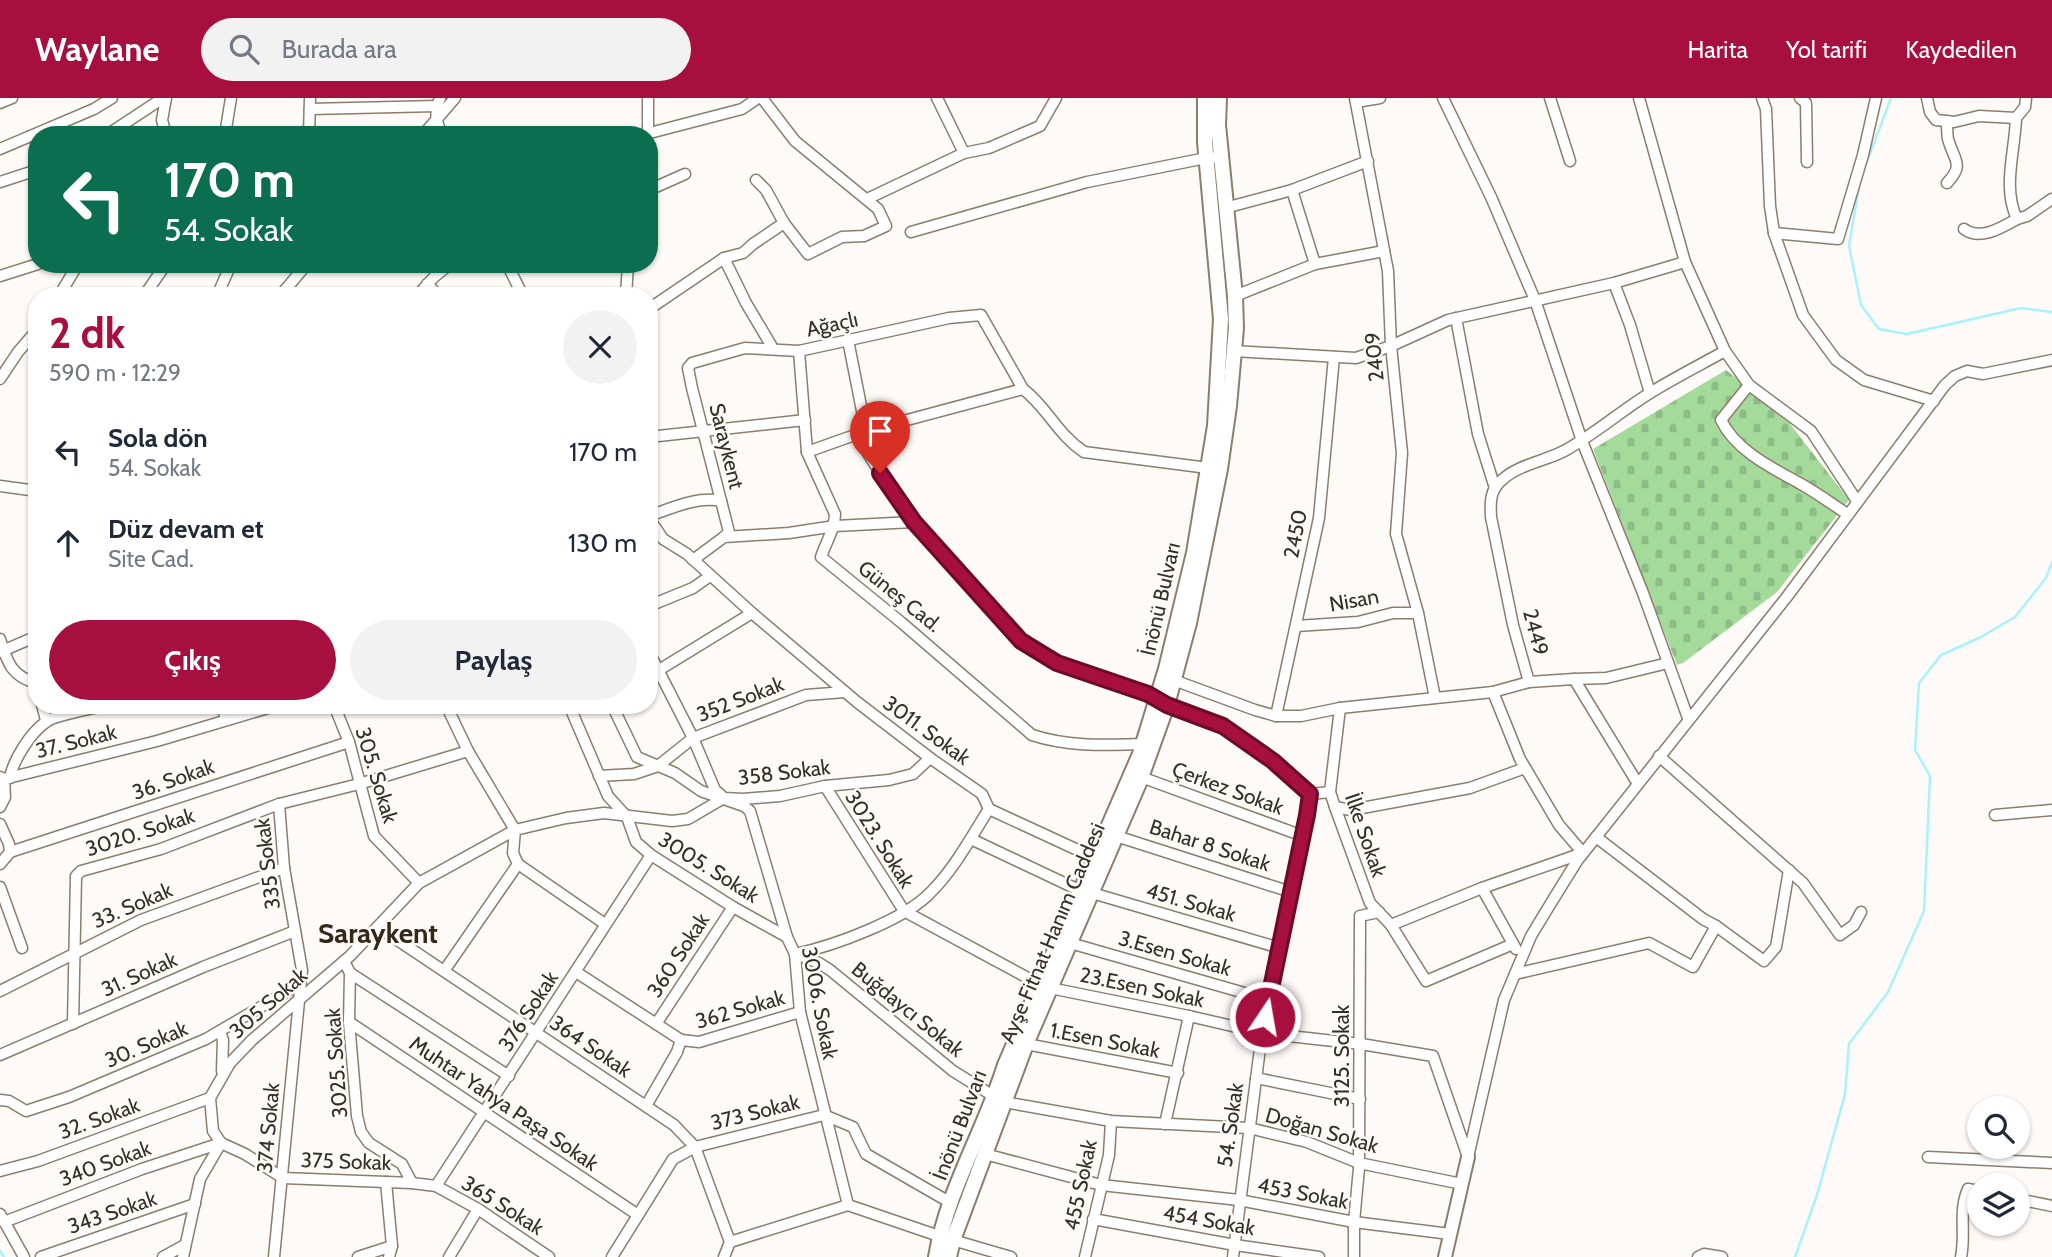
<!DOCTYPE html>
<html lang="tr">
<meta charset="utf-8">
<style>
body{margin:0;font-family:Cabin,sans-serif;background:#f2f2f3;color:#1f2937;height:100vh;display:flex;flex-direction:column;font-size:26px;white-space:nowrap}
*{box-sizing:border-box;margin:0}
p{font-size:23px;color:#747a83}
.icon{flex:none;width:38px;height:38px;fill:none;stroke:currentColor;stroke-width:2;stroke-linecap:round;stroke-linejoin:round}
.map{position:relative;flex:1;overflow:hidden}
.details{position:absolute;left:28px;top:189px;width:630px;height:427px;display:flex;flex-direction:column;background:#fff;border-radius:28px;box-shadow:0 2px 5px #0004}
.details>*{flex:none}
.banner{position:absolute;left:28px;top:28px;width:630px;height:147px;border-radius:28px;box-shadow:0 2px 5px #0004;background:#0b6e4f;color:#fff;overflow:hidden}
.buttons{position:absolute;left:1967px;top:998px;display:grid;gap:14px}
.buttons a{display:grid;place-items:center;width:63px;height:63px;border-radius:50%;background:#fff;box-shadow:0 2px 5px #0004;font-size:35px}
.pin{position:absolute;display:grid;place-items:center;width:60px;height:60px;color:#fff;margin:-72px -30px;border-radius:50% 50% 50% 0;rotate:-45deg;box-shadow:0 0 7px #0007}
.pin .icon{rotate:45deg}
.me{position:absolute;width:77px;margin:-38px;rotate:12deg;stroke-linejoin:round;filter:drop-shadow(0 0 5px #0008)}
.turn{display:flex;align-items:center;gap:24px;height:147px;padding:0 21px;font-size:32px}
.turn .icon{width:91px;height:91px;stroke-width:2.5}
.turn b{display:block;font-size:49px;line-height:60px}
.round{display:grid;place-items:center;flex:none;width:74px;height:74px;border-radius:37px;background:#f2f2f3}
.summary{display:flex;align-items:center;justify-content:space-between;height:119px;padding:0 21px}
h1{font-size:42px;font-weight:800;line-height:52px;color:#a70f3f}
.primary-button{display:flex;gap:14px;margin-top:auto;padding:14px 21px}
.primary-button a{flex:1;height:80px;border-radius:42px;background:#a70f3f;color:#fff;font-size:28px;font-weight:800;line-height:80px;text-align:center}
.primary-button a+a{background:#f2f2f3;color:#1f2937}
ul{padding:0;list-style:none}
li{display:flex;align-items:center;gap:21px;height:91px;padding:0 21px}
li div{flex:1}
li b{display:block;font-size:26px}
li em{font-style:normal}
header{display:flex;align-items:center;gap:42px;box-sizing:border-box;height:98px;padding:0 35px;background:#a70f3f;color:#fff}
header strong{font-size:33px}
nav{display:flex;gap:38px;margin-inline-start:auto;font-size:24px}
.search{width:490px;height:63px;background:#f2f2f3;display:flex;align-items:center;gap:18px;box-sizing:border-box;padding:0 24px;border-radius:38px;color:#747a83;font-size:26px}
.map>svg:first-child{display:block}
.cemetery{fill:url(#cemetery-stones)}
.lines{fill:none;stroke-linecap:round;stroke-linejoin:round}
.stream{stroke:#a8f2fb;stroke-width:2.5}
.minor-casing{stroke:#8d7d6c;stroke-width:13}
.tertiary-casing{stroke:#8d7d6c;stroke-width:16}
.secondary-casing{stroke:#8d7d6c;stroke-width:18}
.minor{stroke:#fff;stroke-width:10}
.tertiary{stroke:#fff;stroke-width:12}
.secondary{stroke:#fff;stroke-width:14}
.route-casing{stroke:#6d0a29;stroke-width:18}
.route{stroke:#a70f3f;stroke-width:12}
.labels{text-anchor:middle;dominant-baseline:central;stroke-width:5;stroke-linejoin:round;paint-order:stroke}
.street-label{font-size:21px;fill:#362f28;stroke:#fefaf7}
.district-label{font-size:28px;font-weight:bold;fill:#362819;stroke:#fefaf7}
</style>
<header>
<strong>Waylane</strong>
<div class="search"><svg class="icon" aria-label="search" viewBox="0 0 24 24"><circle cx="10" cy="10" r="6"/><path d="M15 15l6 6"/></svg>Burada ara</div>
<nav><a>Harita</a><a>Yol tarifi</a><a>Kaydedilen</a></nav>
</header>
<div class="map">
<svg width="2052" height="1159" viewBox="0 0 2052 1159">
<defs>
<pattern id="cemetery-stones" width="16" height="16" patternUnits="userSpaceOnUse" patternTransform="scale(1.75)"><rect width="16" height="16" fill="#a4db9b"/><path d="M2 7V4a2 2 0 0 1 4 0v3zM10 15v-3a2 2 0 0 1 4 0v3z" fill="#8ebc86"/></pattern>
</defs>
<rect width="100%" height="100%" fill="#fefaf7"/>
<polygon class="cemetery" points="1726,272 1784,318 1849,402 1777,494 1683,565 1677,567 1593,351"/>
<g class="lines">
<g class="stream">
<polyline points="1860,82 1891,0"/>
<polyline points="1859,89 1849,148 1861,207 1879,231 1907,236 2021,210 2052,214"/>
<polyline points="0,1153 4,1159"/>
<polyline points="1795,1159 1817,1097 1845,996 1849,946 1888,894 1924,813 1930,678 1915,652 1919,585 1941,557 1981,539 2015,519 2046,480 2052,464"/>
</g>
<g class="minor-casing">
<g id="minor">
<path d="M440 0C434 14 436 23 442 37"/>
<polyline points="937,0 964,55"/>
<polyline points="1355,0 1388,173 1391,248 1402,355 1396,436 1418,515 1435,600"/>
<polyline points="1443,0 1491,99 1535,202 1582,343 1643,495 1688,620"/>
<polyline points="1550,0 1570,63"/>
<polyline points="1639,0 1685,164 1725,253 1749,287 1811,333 1857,403"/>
<polyline points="1762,0 1766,11 1770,108 1774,135 1803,217 1836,262 1864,282 1934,303"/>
<polyline points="1800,0 1806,5 1807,64"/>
<polyline points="1927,0 1930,14 1936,22 1954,24 1979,18 2016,20 2025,9 2026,0"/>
<polyline points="1356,4 1380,0"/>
<polyline points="0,5 12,0"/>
<polyline points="310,11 437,8"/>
<path d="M2016 20C2015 54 2002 89 2017 121L2027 118 2052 101"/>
<polyline points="107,37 163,0"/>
<polyline points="166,37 162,22 166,0"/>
<polyline points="225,37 231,0"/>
<polyline points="309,37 310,0"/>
<polyline points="423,37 455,0"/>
<polyline points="642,37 742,11 758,0"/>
<polyline points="648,37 648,0"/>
<polyline points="0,51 94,11 112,0"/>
<polyline points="756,82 766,92 784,125 808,156 842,139 864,138 886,128 878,111 795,43 762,0"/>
<polyline points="0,84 37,72"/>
<path d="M1947 85C1965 66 1954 63 1948 41 1947 36 1947 29 1947 23"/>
<polyline points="649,92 685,76"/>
<polyline points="1292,92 1315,166"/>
<polyline points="867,101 964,55 989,50 1040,28 1056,0"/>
<polyline points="1225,110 1292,92 1368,63"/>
<path d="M1964 131C1980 143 2001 130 2017 121"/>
<polyline points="911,134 1087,84 1206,60 1221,59"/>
<polyline points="1774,135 1838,141 1863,57 1876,0"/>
<polyline points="724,160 746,205 771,247 771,251"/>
<polyline points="507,166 523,198"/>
<polyline points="0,178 38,166"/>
<polyline points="1614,185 1630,227 1650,295"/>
<polyline points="427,186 439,198"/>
<polyline points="59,198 78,166"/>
<polyline points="144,198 166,166"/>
<polyline points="217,198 228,173 227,166"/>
<polyline points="280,198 307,166"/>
<polyline points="417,198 434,179 450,166"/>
<polyline points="626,198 628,166"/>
<polyline points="1235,198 1315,166 1384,153"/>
<polyline points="649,211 724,160 743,155 753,146 784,125"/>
<polyline points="1456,220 1478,336 1495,390"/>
<polyline points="848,242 866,333 867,354 908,418 1021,543 1057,565 1148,596 1167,607 1223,628 1274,663 1310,696 1307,717 1262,935 1233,1159"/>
<path d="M799 253 807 354 835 416C835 431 826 444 821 459L902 525 1032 637C1069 649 1105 647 1143 646"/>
<polyline points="1233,253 1356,260 1391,248 1448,222 1614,185 1685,164"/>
<polyline points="0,281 18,254 37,232"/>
<path d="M1749 287 1721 322C1736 353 1772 370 1801 386 1817 395 1832 406 1847 416"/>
<polyline points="649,339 805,322"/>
<polyline points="807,354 866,333 1023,291"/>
<polyline points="0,388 37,393"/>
<path d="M649 418C672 410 697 398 721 403"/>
<path d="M649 420 663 441 687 456 752 515 857 604 930 660 982 696 989 711C971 739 955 770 931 794 905 822 833 848 795 856"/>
<path d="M724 439 729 434 692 290 688 270 692 265 745 250 799 253 949 220 981 217 1023 291C1047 309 1057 336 1084 354L1208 370"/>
<polyline points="693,462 724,439 789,435 835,428 914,424"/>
<polyline points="37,487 37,488"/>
<polyline points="649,508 693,490 710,478"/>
<polyline points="1296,528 1358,524 1393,515 1418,515"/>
<path d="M0 541C7 563 11 579 37 585"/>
<polyline points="0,554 37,538"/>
<polyline points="649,554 693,640 715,692 721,697"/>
<polyline points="659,572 752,515"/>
<path d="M1168 580 1255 612 1276 618H1301L1340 610 1493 594 1529 584 1513 527 1491 419C1490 404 1490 391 1503 381 1520 366 1546 363 1566 352 1596 335 1621 313 1650 295 1674 280 1700 267 1725 253"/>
<polyline points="1574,581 1606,580 1668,565"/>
<polyline points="1529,584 1574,581 1638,686"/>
<polyline points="42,607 46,622"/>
<polyline points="222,607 226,622"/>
<polyline points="334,607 349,644 374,738 419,785"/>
<polyline points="569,607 608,698 627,719 636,744 651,757 733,809 787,839"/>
<polyline points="613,609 637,659 675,675 701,693 744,708 750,713 787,839 795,856 800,914 848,1107 939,1138 1011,1159"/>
<polyline points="1340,610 1330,694 1335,709 1370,805 1391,827 1426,883 1513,846"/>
<polyline points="1276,618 1319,420 1334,259"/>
<polyline points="1659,658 1803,785 1840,837 1854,827 1861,814"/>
<polyline points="599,678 634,676 658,668 693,640 806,597 845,594"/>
<polyline points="1141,679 1303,738"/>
<path d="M10 680C13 662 31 634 46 624 54 617 93 611 105 607"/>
<polyline points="4,681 157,643 278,607"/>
<polyline points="825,688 904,813 1039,886"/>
<polyline points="1310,696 1330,694"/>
<polyline points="0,709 5,699 4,681 0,679"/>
<polyline points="1335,709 1351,712 1470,690 1525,670"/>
<polyline points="989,711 1095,760"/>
<polyline points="1995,717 2052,712"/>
<polyline points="0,726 9,746 10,754 0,766"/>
<polyline points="1116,738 1291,794"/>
<polyline points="1596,739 1703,821 1716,828 1764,863 1776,849 1789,772"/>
<polyline points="971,741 1081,793"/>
<polyline points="10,754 349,644"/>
<polyline points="518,766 605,826"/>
<polyline points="0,789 22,850"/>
<polyline points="1482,790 1516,851"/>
<polyline points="1092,795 1280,850"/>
<polyline points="1391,827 1482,790 1583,755 1559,727 1520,661 1493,594"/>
<polyline points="378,829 674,1027 695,1049 730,1144"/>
<polyline points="1070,845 1269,902"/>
<polyline points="796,856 819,865 830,872 953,973 995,999"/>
<polyline points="344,863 350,875 349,924 357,1018 361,1034 369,1045 402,1066 412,1085"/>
<polyline points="444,873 518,766 513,755 515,732 566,720 604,715 672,723 688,721 724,700 743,701 780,698 825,688 889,682 913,676 930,660"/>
<polyline points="576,874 681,942"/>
<polyline points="350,875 509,978"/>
<polyline points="1515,876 1649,845 1693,869 1716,828"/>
<polyline points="1050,890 1189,918 1262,935 1361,946 1433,958 1468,1059"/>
<polyline points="0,893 141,822 284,770"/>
<polyline points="349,924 638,1117"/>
<polyline points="73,926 76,778 81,773 161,751 279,706 359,686 468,653"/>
<polyline points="656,926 733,809"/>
<polyline points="220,933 223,942 222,973"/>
<polyline points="1026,946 1178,975"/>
<polyline points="0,957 203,869 295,833"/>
<polyline points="1256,980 1360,1001"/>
<polyline points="0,1002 9,1003 26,1013 69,999 206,941 300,886"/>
<polyline points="1004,1004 1111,1023 1249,1030 1307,1044 1359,1065 1462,1086"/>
<polyline points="646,1008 677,954 681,942 699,944 800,914"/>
<polyline points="1165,1026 1189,918"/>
<polyline points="221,1045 213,1033 210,1000 230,965 252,942 350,858 419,785 515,732 468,653 446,607"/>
<polyline points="221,1045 245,1056 283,1080 412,1085 436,1088 478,1111 549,1159"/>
<polyline points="985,1056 1101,1087 1239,1102 1354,1124 1450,1136"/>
<polyline points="1468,1059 1504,902 1531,838 1551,805 1577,763 1786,500 1945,287 1955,278 1967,273 1983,276 2052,262"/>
<polyline points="1928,1059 2052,1065"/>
<polyline points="0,1073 38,1063 210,1000"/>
<polyline points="386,1084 392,1148 389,1159"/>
<polyline points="436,1088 651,757"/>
<polyline points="2018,1101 2052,1108"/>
<polyline points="0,1116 24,1159"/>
<polyline points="1093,1121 1235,1147 1319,1159"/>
<polyline points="4,1124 142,1071 221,1045"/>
<polyline points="41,1159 195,1106"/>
<polyline points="163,1159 185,1147"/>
<polyline points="183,1159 200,1081 221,1045"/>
<polyline points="274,1159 302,872 284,770 279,706"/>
<polyline points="358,1159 392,1148"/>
<polyline points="449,1159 478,1111"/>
<polyline points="612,1159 673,1061 695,1049 824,1017 853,1029 866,1056 951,1105"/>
<polyline points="724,1159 730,1144 848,1107"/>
<polyline points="1085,1159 1109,1057 1111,1023"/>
<polyline points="1354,1159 1354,1124 1359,1070 1360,818 1379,814"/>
<polyline points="1698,1159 1704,1156 1722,1159"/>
<path d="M1961 1159C1966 1136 1958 1113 1968 1091L1979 1093"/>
</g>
</g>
<g class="tertiary-casing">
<polyline id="tertiary" points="1445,1159 1468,1059"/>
</g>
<g class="secondary-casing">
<g id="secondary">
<path d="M936 1159C947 1092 985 1032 1005 967L1140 656 1166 571 1194 455 1215 328 1221 221 1205 44V0"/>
<polyline points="949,1159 953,1142 1026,946 1139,685 1167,607 1189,525 1220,371 1229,308 1236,230 1235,198 1218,27 1219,0"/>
</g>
</g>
<use href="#minor" class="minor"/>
<use href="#tertiary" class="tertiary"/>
<use href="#secondary" class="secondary"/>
</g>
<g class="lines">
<g class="route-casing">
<polyline id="route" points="880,375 914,424 1021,543 1057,565 1148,596 1167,607 1223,628 1273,663 1310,696 1307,717 1265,919"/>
</g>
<use href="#route" class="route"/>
</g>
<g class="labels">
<g class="street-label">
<text transform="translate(832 226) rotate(-12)">Ağaçlı</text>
<text transform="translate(1374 259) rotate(-95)">2409</text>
<text transform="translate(727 348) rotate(76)">Saraykent</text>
<text transform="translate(1295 436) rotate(-79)">2450</text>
<text transform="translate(900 498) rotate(39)">Güneş Cad.</text>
<text transform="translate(1160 501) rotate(-77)">İnönü Bulvarı</text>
<text transform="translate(1354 502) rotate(-10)">Nisan</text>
<text transform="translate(1536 534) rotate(75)">2449</text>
<text transform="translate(740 601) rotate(-21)">352 Sokak</text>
<text transform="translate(927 632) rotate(36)">3011. Sokak</text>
<text transform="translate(76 643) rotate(-14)">37. Sokak</text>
<text transform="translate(784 674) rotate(-7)">358 Sokak</text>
<text transform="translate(377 677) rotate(73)">305. Sokak</text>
<text transform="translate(173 681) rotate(-19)">36. Sokak</text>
<text transform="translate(1228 690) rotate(20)">Çerkez Sokak</text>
<text transform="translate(140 734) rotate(-18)">3020. Sokak</text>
<text transform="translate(1366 737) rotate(71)">İlke Sokak</text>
<text transform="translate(880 741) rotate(58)">3023. Sokak</text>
<text transform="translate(1210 747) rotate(18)">Bahar 8 Sokak</text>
<text transform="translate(267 766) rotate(-97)">335 Sokak</text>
<text transform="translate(709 769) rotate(32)">3005. Sokak</text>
<text transform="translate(1191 804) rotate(16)">451. Sokak</text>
<text transform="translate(132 807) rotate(-23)">33. Sokak</text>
<text transform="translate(1052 835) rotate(-67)">Ayşe Fitnat Hanım Caddesi</text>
<text transform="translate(1175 855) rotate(16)">3.Esen Sokak</text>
<text transform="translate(678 857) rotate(-57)">360 Sokak</text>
<text transform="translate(139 876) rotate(-24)">31. Sokak</text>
<text transform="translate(1142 889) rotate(12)">23.Esen Sokak</text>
<text transform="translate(268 905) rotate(-41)">305 Sokak</text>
<text transform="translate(820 905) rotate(79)">3006. Sokak</text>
<text transform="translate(740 911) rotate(-16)">362 Sokak</text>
<text transform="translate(908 911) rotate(39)">Buğdaycı Sokak</text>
<text transform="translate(528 913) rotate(-57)">376 Sokak</text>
<text transform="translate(1105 942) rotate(11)">1.Esen Sokak</text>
<text transform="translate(146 946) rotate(-23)">30. Sokak</text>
<text transform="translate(591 948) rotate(34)">364 Sokak</text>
<text transform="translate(1341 958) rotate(-90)">3125. Sokak</text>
<text transform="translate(336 965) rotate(-94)">3025. Sokak</text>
<text transform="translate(504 1005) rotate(34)">Muhtar Yahya Paşa Sokak</text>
<text transform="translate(755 1014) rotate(-14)">373 Sokak</text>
<text transform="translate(99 1020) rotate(-20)">32. Sokak</text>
<text transform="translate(959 1027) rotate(-69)">İnönü Bulvarı</text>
<text transform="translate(1230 1027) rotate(-82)">54. Sokak</text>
<text transform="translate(268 1030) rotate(-85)">374 Sokak</text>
<text transform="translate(1322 1032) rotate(16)">Doğan Sokak</text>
<text transform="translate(346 1063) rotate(2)">375 Sokak</text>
<text transform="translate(105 1065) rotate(-20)">340 Sokak</text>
<text transform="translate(1080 1087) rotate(-78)">455 Sokak</text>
<text transform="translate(1303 1095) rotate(11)">453 Sokak</text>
<text transform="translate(503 1107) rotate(32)">365 Sokak</text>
<text transform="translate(112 1114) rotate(-19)">343 Sokak</text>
<text transform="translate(1209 1122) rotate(10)">454 Sokak</text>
</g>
<g class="district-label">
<text x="378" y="835">Saraykent</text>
</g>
</g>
</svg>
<div class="buttons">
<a><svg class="icon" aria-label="search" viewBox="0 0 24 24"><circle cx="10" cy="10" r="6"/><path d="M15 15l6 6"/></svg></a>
<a><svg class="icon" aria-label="layers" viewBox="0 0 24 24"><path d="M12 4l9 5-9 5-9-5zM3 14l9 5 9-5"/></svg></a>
</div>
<div class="pin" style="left:880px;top:375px;background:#d93025"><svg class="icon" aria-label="arrive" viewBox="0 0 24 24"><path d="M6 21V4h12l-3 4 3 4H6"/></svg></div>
<svg class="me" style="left:1265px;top:919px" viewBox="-20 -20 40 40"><circle r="17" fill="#a70f3f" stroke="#fff" stroke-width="3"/><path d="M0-11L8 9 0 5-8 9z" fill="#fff"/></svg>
<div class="banner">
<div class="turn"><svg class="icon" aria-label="left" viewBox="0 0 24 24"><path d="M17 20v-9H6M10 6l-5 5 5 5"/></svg><div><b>170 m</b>54. Sokak</div></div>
</div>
<section class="details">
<div class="summary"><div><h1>2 dk</h1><p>590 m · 12:29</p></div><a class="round"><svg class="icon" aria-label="close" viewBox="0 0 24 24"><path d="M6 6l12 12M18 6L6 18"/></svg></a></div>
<ul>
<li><svg class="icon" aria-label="left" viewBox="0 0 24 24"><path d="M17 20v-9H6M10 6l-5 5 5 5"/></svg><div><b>Sola dön</b><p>54. Sokak</p></div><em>170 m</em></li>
<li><svg class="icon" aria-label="ahead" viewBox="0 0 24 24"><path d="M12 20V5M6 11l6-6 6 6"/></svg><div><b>Düz devam et</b><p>Site Cad.</p></div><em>130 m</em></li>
</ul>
<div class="primary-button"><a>Çıkış</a><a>Paylaş</a></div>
</section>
</div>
